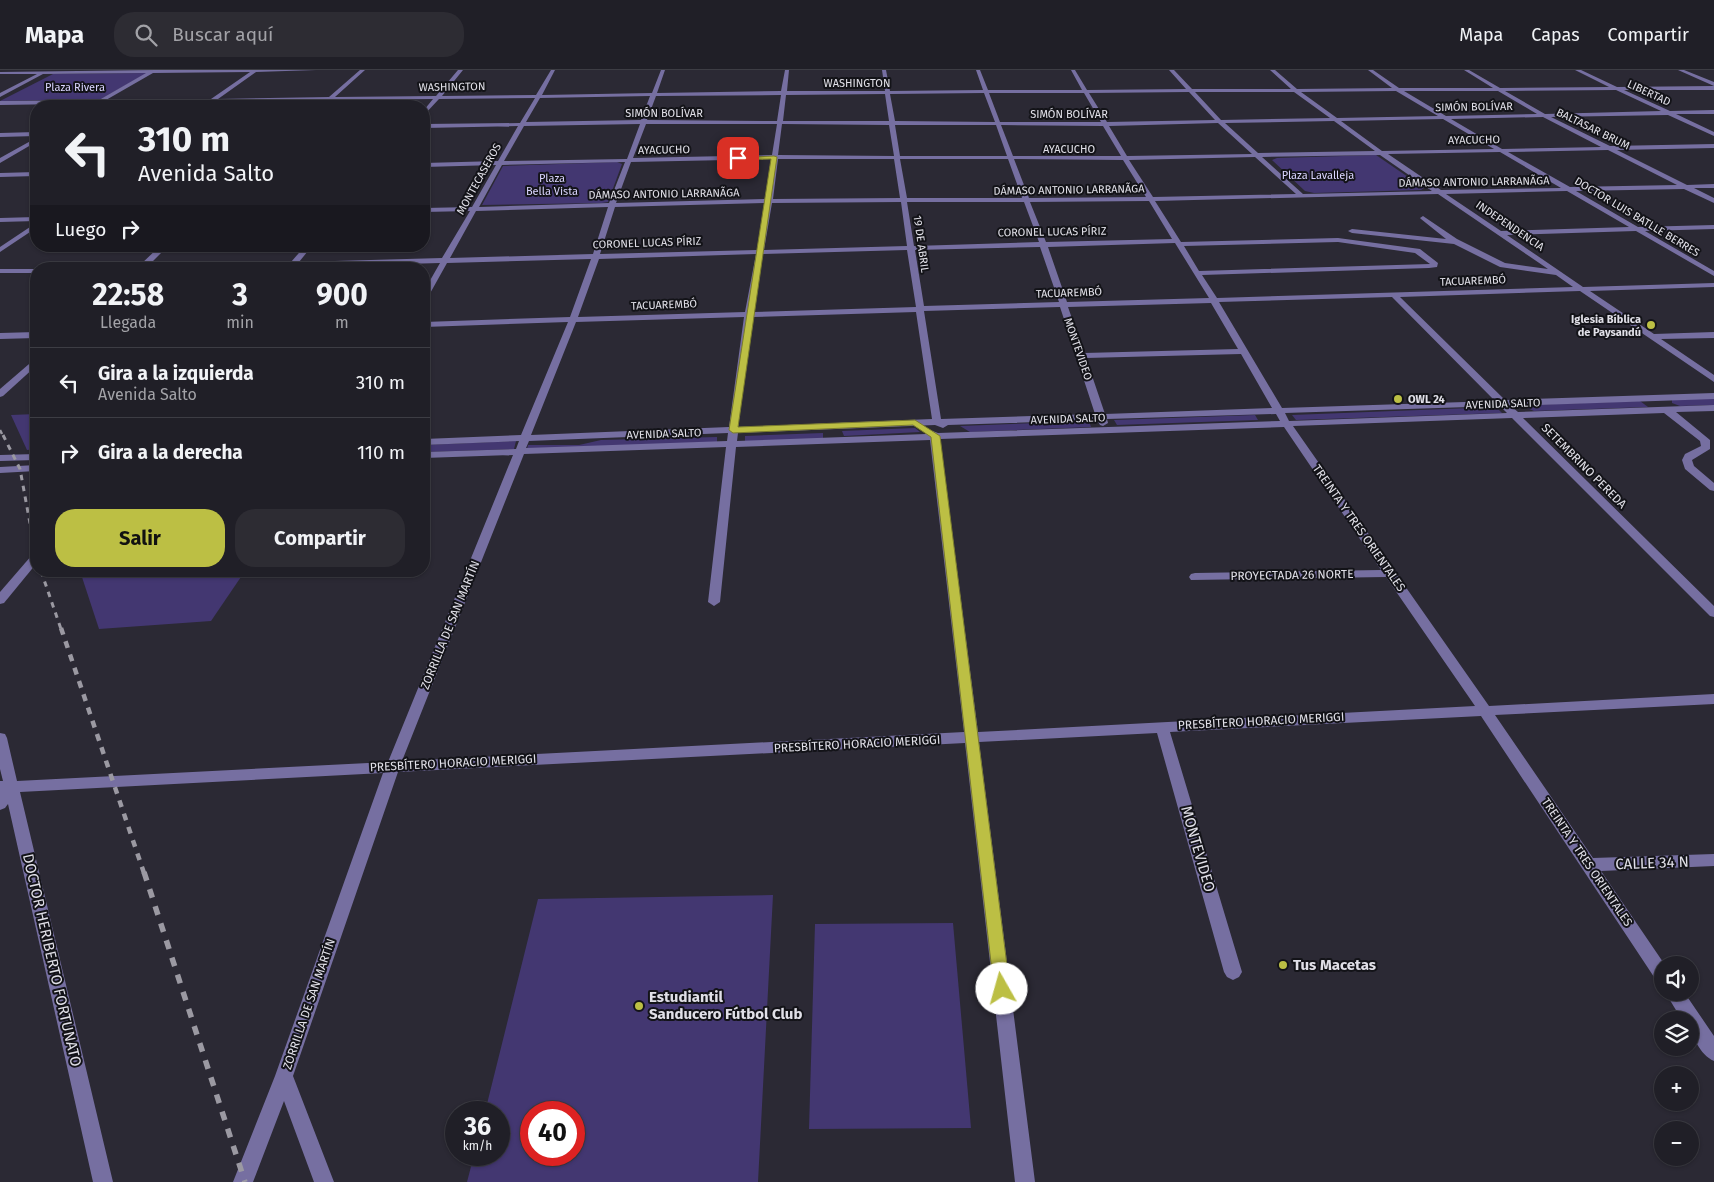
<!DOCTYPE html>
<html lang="es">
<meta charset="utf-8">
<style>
body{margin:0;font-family:"Fira Sans",sans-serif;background:#2d2c33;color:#f1f3f6;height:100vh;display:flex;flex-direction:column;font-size:19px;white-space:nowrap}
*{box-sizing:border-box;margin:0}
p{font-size:16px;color:#a2a2a7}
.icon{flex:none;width:28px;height:28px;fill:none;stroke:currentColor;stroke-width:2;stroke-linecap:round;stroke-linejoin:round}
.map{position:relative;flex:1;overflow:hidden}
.details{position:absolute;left:30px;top:192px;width:400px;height:315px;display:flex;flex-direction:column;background:#201f27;border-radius:20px;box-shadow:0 1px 4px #0004,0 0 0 1px #3d3d44}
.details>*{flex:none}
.top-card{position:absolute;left:30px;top:30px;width:400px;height:152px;border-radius:20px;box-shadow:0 1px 4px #0004,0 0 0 1px #3d3d44;background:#201f27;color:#f1f3f6;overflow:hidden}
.tools{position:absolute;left:1654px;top:886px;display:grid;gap:10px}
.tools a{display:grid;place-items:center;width:45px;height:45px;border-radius:50%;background:#201f27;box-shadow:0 1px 4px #0004,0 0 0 1px #3d3d44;font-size:25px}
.speed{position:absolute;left:445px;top:1031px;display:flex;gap:10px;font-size:25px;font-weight:700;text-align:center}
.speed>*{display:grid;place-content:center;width:65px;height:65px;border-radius:50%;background:#201f27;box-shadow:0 1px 4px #0004,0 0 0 1px #3d3d44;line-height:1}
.speed small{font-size:12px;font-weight:400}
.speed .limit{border:8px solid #d22;background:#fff;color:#111}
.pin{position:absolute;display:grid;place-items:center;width:42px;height:42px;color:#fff;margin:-21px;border-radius:10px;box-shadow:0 2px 8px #0006}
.me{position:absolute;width:55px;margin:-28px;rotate:353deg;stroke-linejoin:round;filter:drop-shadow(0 0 4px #0008)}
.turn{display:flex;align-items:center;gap:18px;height:105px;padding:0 25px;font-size:22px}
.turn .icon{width:65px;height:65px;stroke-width:2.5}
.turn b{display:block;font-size:35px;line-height:42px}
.then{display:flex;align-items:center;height:48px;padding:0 25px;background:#0003;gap:10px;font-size:19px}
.eta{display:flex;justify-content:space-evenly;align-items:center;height:85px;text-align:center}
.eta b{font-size:30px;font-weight:700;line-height:35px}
.cta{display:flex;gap:10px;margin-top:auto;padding:10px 25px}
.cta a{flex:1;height:58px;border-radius:20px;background:#bcbf44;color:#111;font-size:20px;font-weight:700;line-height:58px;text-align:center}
.cta a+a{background:#2d2c33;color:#f1f3f6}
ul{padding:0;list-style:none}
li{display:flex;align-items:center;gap:15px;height:70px;padding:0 25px;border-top:1px solid #3d3d44}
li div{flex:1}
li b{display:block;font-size:19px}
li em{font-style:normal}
header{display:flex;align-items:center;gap:30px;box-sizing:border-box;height:70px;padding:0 25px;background:#201f27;border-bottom:1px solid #3d3d44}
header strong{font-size:24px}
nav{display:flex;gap:28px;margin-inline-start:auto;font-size:18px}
.search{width:350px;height:45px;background:#2d2c33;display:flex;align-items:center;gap:12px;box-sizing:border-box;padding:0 18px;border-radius:20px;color:#a2a2a7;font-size:19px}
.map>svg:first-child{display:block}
.green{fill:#433771;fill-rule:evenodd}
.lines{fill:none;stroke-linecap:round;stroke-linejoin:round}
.minor{fill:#766fa1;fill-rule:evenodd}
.rail-far3{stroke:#9b99a2;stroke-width:2.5;stroke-dasharray:4.5 4.5;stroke-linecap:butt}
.rail-far2{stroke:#9b99a2;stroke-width:3;stroke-dasharray:5.5 5.5;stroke-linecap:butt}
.rail-far1{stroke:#9b99a2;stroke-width:4.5;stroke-dasharray:7 7;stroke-linecap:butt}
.rail{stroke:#9b99a2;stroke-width:5.5;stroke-dasharray:9 9;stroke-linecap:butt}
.route{fill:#bcbf44;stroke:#7a7c2c}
.poi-dot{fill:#bcbf44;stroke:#131318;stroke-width:2}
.labels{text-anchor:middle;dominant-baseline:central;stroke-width:4;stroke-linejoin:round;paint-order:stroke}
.far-street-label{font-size:11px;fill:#e1e0e8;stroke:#131318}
.far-park-label{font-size:11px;fill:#dbd6ff;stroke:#131318}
.far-poi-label{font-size:11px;font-weight:bold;fill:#e1e0e8;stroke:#131318;text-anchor:end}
.street-label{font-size:12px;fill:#e1e0e8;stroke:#131318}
.near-street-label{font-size:15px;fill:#e1e0e8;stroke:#131318}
.near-poi-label{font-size:15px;font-weight:bold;fill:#e1e0e8;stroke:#131318;text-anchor:start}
</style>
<header>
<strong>Mapa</strong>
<div class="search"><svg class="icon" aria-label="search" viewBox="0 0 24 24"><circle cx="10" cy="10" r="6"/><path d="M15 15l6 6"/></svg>Buscar aquí</div>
<nav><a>Mapa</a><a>Capas</a><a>Compartir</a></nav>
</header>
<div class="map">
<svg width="1714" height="1112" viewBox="0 0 1714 1112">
<rect width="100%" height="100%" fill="#2b2934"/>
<g class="green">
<polygon points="147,3 101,29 0,31 53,4"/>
<polygon points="1376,85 1424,118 1421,120 1314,123 1305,121 1272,90 1277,88"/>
<polygon points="617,92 622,94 608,132 602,133 482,135 503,96"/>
<polygon points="1714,328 1714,335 1680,336 1672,333 1672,330"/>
<polygon points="1640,331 1648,337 1534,341 1527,338 1527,335"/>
<polygon points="1496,337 1502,343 1296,350 1292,345"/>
<polygon points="36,344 36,379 27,380 11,345"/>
<polygon points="1255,345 1258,350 1117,355 1114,350"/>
<polygon points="1089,351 1091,357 970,362 960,356"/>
<polygon points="915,358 920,362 844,366 842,361"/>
<polygon points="823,363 823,369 745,372 745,366"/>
<polygon points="717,367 717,372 527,379 528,375 579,375 601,370"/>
<polygon points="516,371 514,379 424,382 424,375"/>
<polygon points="80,501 245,501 211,551 99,559"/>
<path d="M773 825 758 1112H467L474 1085H499V1042H485L538 829ZM531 1042H574V1085H531Z"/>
<polygon points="953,853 971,1058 809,1059 815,854"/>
</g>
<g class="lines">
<g class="minor">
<path d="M155 0H316L256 2 218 29 329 27 360 0H365L335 27 436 26 458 0H463L442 26 536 25 551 0H555L542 25 652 23 661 0H665L657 23 781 21 785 0H789L787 21H885L882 0H886L890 21 983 20 976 0H980L988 20H1082L1071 0H1075L1087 20 1186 19 1169 0H1174L1192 19H1291L1270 0H1275L1297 19 1392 18 1368 0H1373L1399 18H1493L1464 0H1469L1500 18 1609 17 1575 0H1581L1617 17 1714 16V20H1624L1670 41 1714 40V44H1676L1714 62V66L1668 45 1551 47 1610 76 1714 74V78L1617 80 1687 115 1714 114V118H1694L1714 128V133L1684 119 1576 121 1638 157 1714 155V159L1645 161 1714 201V206L1636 161 1507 165 1583 217 1714 213V217L1590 221 1654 264 1714 262V268L1661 269 1714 305V312L1580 221 1400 227 1505 330 1714 323V329L1511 336 1518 342 1714 335V341L1676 342 1710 370V379L1692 390 1694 396 1714 413V421L1710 420 1685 399 1682 390 1685 384 1701 376 1700 371 1664 343 1523 348 1714 536V547L1710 546 1512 348 1293 356 1489 636 1714 624V634L1495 645 1593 788 1714 784V796L1601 801 1665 895H1662V913L1656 910 1481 646 1170 662 1242 902 1239 907 1233 910 1227 907 1224 902 1157 663 979 672 1035 1112H1015L965 673 398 702 293 1006 334 1112H314L284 1031 253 1112H233L275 1006 383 703 20 722 113 1112H93L8 734 5 738 0 740V711H3L0 699V663L5 664 7 668 17 711 388 692 513 385 424 388V382L516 379 519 371 424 375V369L521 365 568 252 424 257V252L570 247 591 189 447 193 428 227 424 229V221L440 193 295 197 293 199 287 197 113 199 117 197 139 196 160 176H168L148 196 291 192 305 176H312L299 192 442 188 470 141 424 142V138L472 137 496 95 424 97V93L498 91 518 56 424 58V54L520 53 535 28 439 29 424 45V40L433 29 332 30 328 33 326 30 0 35V31L99 30 146 3 43 4 0 27V23L37 4H0V2ZM250 2 211 29 106 30 153 3ZM1616 20 1661 41 1545 44 1505 21ZM1396 21 1438 46 1337 48 1301 22ZM1404 21H1498L1537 44 1446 46ZM1189 22 1215 50 1107 52 1089 23ZM1195 22H1294L1330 48 1221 50ZM984 23 995 52 895 51 890 24ZM989 23H1084L1101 52H1000ZM885 24 889 51H783L786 25ZM781 25 777 51 647 50 656 26ZM650 26 641 50 526 52 540 28ZM1543 47 1601 77 1502 79 1451 49ZM1443 49 1494 79 1382 81 1341 51ZM1334 51 1375 81 1258 83 1225 53ZM1218 53 1252 84 1127 86 1109 56ZM640 54 627 89 504 91 524 56ZM646 54H777L772 85 633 88ZM782 54 889 55 894 86 778 85ZM895 55H996L1007 86H900ZM1001 55 1103 56 1121 86H1013ZM1608 80 1677 115 1570 117 1508 82ZM1500 82 1561 118 1441 120 1388 84ZM1380 85 1432 121 1303 124 1262 87ZM1255 87 1296 124 1153 127 1129 90ZM772 89 766 129 616 133 631 92ZM778 89H894L900 128 773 129ZM900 89H1008L1022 128H907ZM1014 89 1123 90 1146 127 1029 128ZM625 92 609 133 479 137 502 95ZM1567 121 1629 157 1501 161 1446 124ZM1438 124 1548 199 1505 193 1457 169 1423 146 1420 148 1421 149 1446 169 1352 159 1348 161 1352 163 1454 174 1500 197 1556 205 1573 217 1217 228 1202 205 1429 198 1437 197 1438 193 1420 179 1338 168 1181 172 1155 131ZM1149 131 1172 169 1046 172 1030 132ZM901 132 907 176 764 180 772 133ZM907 132H1024L1039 172 914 176ZM765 133 757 180 600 184 615 137ZM608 137 593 184 450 188 476 141ZM1338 172 1415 183 1430 194 1199 201 1184 176ZM1175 173 1209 228 1067 232 1048 177ZM1040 177 1059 232 924 236 915 180ZM907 180 916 237 753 242 763 184ZM756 184 745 242 578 247 599 189ZM1392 227 1495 331 1282 338 1219 232ZM1211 233 1238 279 1084 283 1068 237ZM1060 237 1095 344 941 349 924 241ZM916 242 932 349 738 357 753 247ZM744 247 729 357 531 365 576 252ZM1241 284 1272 338 1105 344 1086 288ZM1500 336 1507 343 1289 351 1285 343ZM1276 344 1280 351 938 363 930 360 927 361 926 364 737 371 738 363 935 355 943 358 948 355 1097 350 1100 355 1103 356 1108 353 1107 349ZM1284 357 1381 500 1195 503 1191 504 1189 507 1191 510 1386 507 1475 636 978 662 940 369ZM728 363 727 371 526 378 529 371ZM930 370 964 662 402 691 524 384 726 377 708 532 714 536 720 532 736 377Z"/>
<polygon points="1678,0 1684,0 1714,12 1714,16"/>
<polygon points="36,62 36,66 0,67 0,63"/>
<polygon points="36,68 36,72 0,93 0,88"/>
<polygon points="36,102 36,106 0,107 0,103"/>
<polygon points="36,147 36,151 0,152 0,148"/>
<polygon points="36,153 36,158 0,182 0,177"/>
<rect x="0" y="199" width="36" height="4"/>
<polygon points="36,262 36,268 0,269 0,263"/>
<polygon points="36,288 36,296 3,326 0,327 0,319"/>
<polygon points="36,384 36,390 0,391 0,385"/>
<polygon points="36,395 36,401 0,403 0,397"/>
<polygon points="36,484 36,494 4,533 0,534 0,522 32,485"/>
<path d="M1665 922H1684L1714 966V991C1700 985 1690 964 1690 950H1682Z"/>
</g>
<polyline class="rail-far3" points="0,360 3,366"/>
<g class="rail-far2">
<polyline points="3,365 20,399 36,486"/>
<polyline points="41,501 61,559"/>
</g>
<polyline class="rail-far1" points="61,558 144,803"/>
<polyline class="rail" points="144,802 245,1112"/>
</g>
<polygon class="route" points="774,86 777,87 738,357 915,350 940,366 1010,919 1008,924 1002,926 996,924 994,919 931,367 913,355 733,363 729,360 771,89 738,90 735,88"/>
<g class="poi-dot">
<circle cx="1651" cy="255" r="5"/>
<circle cx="1398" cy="329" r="5"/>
<circle cx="1283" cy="895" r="5"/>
<circle cx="639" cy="936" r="5"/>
</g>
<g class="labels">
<g class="far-street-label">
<text x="857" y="13">WASHINGTON</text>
<text transform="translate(452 17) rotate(-1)">WASHINGTON</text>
<text transform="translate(1649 23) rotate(25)">LIBERTAD</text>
<text transform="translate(1474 37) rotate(-1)">SIMÓN BOLÍVAR</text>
<text x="664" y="43">SIMÓN BOLÍVAR</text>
<text x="1069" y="44">SIMÓN BOLÍVAR</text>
<text transform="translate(1593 59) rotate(26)">BALTASAR BRUM</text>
<text transform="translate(1474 70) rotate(-1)">AYACUCHO</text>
<text x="1069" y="79">AYACUCHO</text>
<text transform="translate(664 80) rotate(-1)">AYACUCHO</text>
<text transform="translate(479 109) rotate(-61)">MONTECASEROS</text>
<text transform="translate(1474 112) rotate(-1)">DÁMASO ANTONIO LARRANÃGA</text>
<text transform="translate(1069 120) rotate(-1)">DÁMASO ANTONIO LARRANÃGA</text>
<text transform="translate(664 124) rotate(-1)">DÁMASO ANTONIO LARRANÃGA</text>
<text transform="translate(1637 147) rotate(31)">DOCTOR LUIS BATLLE BERRES</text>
<text transform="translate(1510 156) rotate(34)">INDEPENDENCIA</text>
<text transform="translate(1052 162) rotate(-1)">CORONEL LUCAS PÍRIZ</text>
<text transform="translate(647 173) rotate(-2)">CORONEL LUCAS PÍRIZ</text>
<text transform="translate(921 174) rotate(82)">19 DE ABRIL</text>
<text transform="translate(1473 211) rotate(-2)">TACUAREMBÓ</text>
<text transform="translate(1069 223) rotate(-2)">TACUAREMBÓ</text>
<text transform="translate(664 235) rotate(-2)">TACUAREMBÓ</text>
<text transform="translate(1078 279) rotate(71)">MONTEVIDEO</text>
<text transform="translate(1503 334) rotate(-2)">AVENIDA SALTO</text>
<text transform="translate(1068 349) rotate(-2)">AVENIDA SALTO</text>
<text transform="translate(664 364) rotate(-2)">AVENIDA SALTO</text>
</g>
<g class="far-park-label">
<text x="75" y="17">Plaza Rivera</text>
<text x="1318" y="105">Plaza Lavalleja</text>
<text x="552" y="108">Plaza<tspan x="552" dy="13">Bella Vista</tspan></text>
</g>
<g class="far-poi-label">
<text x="1641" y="249">Iglesia Bíblica<tspan x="1641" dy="13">de Paysandú</tspan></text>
<text x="1408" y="329" text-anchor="start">OWL 24</text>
</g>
<g class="street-label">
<text transform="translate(1584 396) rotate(45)">SETEMBRINO PEREDA</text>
<text transform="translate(1359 458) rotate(55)">TREINTA Y TRES ORIENTALES</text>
<text transform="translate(1292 505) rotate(-1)">PROYECTADA 26 NORTE</text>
<text transform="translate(450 555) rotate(-68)">ZORRILLA DE SAN MARTÍN</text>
<text transform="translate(1261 651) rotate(-3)">PRESBÍTERO HORACIO MERIGGI</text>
<text transform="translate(857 674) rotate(-3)">PRESBÍTERO HORACIO MERIGGI</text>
<text transform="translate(453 693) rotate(-3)">PRESBÍTERO HORACIO MERIGGI</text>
<text transform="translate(1587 792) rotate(56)">TREINTA Y TRES ORIENTALES</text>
<text transform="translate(309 934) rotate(-71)">ZORRILLA DE SAN MARTÍN</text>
</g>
<g class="near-street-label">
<text transform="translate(1198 779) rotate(74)">MONTEVIDEO</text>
<text transform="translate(1652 793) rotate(-2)">CALLE 34 N</text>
<text transform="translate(52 890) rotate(77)">DOCTOR HERIBERTO FORTUNATO</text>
</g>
<g class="near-poi-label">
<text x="1293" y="895">Tus Macetas</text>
<text x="649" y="927">Estudiantil<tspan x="649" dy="17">Sanducero Fútbol Club</tspan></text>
</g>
</g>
</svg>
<div class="tools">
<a><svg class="icon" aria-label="sound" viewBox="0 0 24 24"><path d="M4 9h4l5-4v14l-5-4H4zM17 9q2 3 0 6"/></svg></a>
<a><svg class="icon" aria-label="layers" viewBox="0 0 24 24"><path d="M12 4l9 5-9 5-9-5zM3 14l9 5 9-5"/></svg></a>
<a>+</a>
<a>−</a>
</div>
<div class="speed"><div>36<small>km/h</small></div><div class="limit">40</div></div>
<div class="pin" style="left:738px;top:88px;background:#d93025"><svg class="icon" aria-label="arrive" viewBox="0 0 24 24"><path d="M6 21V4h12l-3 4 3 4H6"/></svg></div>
<svg class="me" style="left:1002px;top:919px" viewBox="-20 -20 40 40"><circle r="19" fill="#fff"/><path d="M0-13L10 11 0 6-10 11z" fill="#bcbf44"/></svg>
<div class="top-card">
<div class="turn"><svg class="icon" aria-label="left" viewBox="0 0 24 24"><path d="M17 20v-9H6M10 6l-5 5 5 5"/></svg><div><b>310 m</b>Avenida Salto</div></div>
<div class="then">Luego<svg class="icon" aria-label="right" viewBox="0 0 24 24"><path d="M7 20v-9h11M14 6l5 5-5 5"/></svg></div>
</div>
<section class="details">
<div class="eta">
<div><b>22:58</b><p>Llegada</p></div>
<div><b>3</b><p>min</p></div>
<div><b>900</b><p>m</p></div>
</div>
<ul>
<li><svg class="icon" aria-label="left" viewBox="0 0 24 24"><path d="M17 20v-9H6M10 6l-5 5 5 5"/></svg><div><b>Gira a la izquierda</b><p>Avenida Salto</p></div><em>310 m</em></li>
<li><svg class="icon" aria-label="right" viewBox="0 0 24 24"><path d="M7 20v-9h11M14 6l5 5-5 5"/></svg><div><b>Gira a la derecha</b></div><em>110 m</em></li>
</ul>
<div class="cta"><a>Salir</a><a>Compartir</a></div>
</section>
</div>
